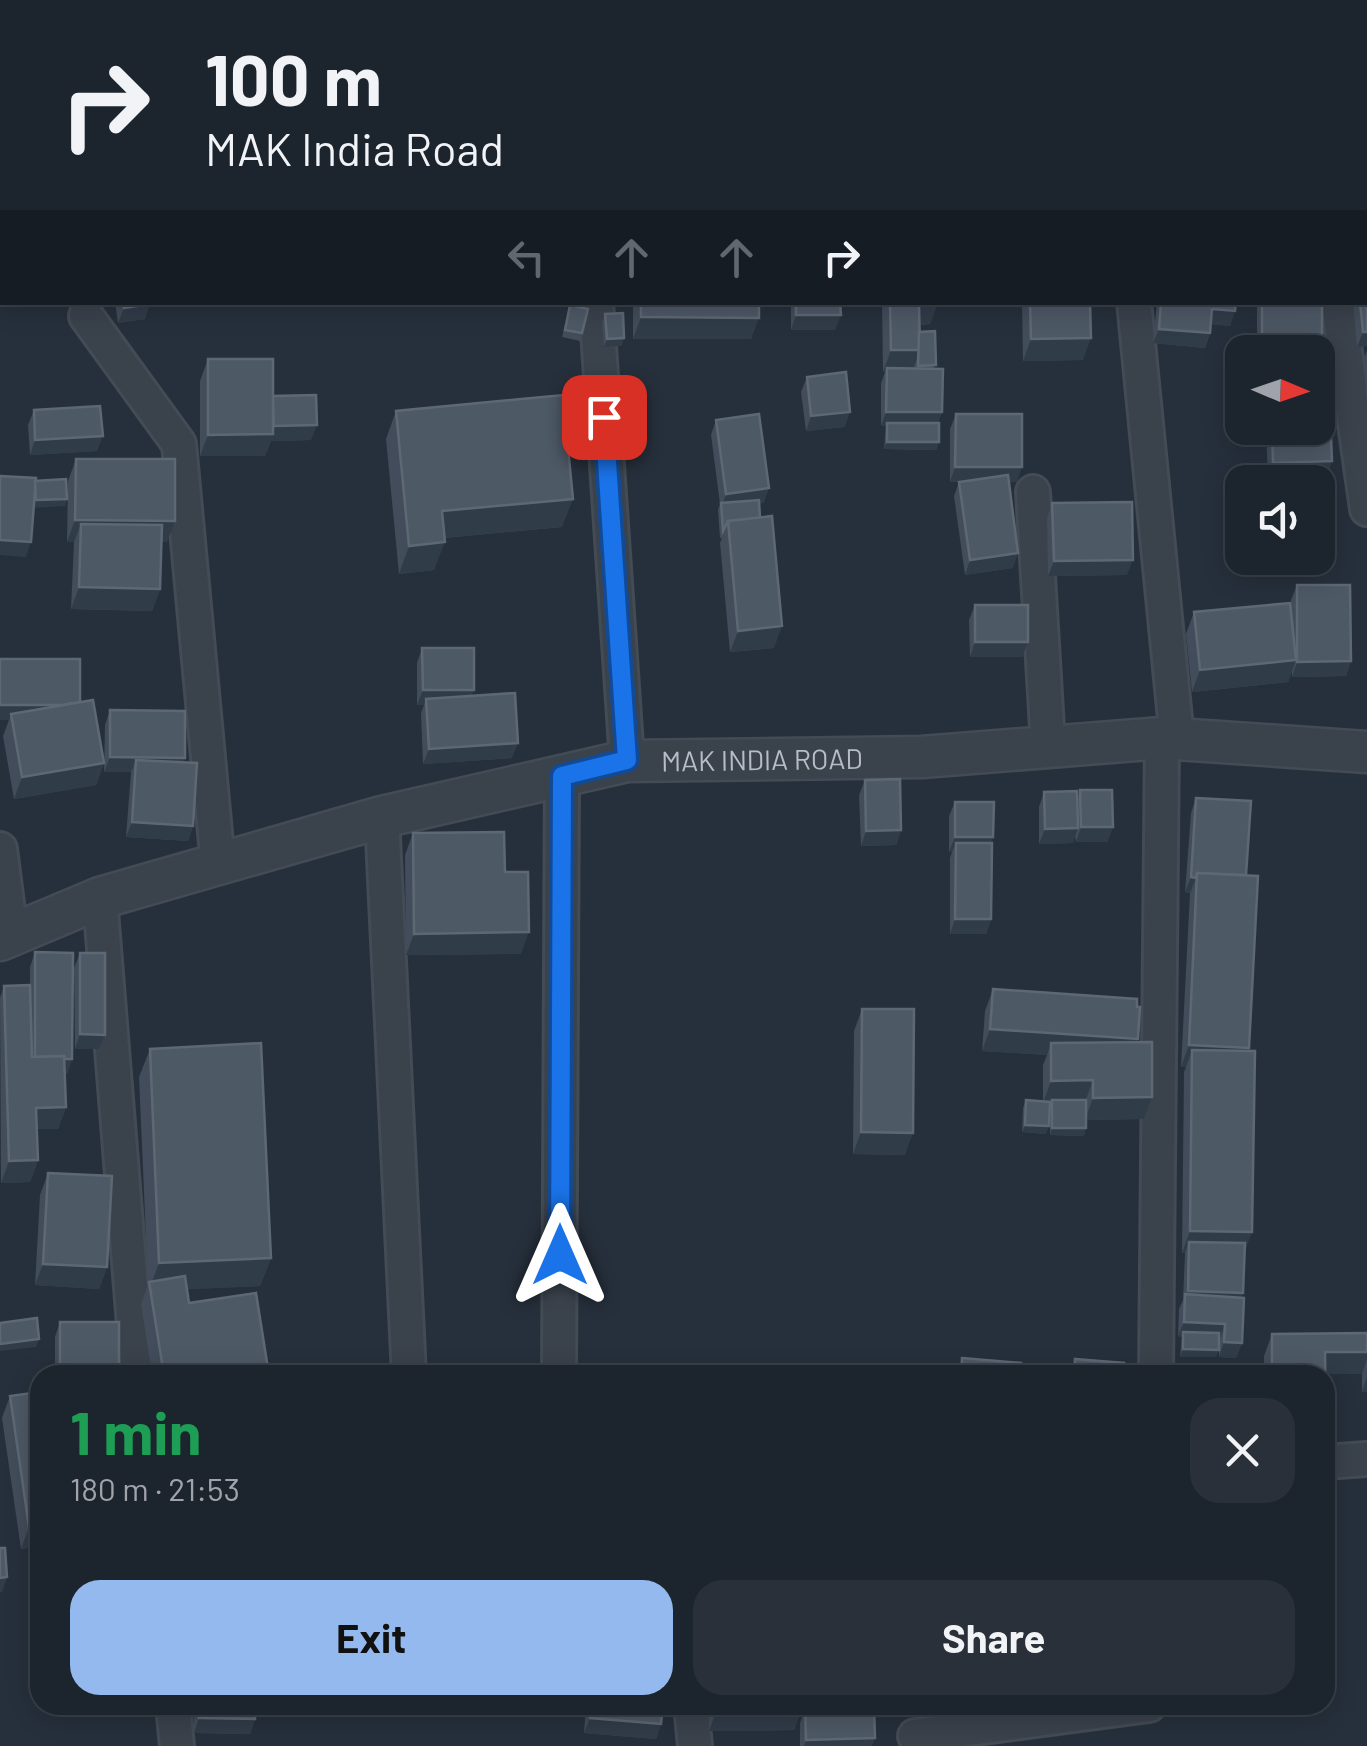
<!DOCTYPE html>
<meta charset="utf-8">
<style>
body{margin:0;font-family:Barlow,sans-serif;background:#293039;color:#f1f3f6;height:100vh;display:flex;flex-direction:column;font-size:38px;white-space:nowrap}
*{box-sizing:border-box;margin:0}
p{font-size:32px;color:#a0a4aa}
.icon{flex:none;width:55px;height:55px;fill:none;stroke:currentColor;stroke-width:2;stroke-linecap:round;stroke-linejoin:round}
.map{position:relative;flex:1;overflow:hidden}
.details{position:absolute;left:30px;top:1365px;width:1305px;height:350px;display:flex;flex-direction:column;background:#1c242d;border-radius:30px;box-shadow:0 5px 25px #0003,0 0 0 2px #3a4149}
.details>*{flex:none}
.hud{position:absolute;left:0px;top:0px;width:1368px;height:305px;box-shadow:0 5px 25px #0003,0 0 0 2px #3a4149;background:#1c242d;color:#f1f3f6;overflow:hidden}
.needle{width:65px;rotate:92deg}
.fabs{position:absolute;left:1225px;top:335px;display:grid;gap:20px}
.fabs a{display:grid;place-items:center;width:110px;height:110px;border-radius:20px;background:#1c242d;box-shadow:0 5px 25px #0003,0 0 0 2px #3a4149;font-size:50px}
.pin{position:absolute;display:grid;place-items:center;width:85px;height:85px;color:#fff;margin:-42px;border-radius:20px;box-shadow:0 5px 15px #0006}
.me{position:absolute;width:110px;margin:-55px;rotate:0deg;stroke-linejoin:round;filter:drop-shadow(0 0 8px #0008)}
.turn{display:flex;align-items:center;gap:35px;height:210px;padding:0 40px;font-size:45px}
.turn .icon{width:130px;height:130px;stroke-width:2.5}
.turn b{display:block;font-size:70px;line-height:85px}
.lanes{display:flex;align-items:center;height:95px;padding:0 40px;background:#0003;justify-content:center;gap:50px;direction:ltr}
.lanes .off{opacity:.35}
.round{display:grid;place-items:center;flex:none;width:105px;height:105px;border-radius:30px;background:#293039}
.overview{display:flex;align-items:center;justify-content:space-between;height:170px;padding:0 40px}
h1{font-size:60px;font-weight:700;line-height:75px;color:#1e9e55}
.primary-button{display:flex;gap:20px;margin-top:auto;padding:20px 40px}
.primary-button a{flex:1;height:115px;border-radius:30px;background:#93b9ee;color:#111;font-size:40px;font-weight:700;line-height:115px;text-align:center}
.primary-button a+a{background:#293039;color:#f1f3f6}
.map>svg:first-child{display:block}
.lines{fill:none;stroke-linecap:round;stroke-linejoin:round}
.minor-casing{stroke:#434b55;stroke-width:38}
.tertiary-casing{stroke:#434b55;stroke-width:45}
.minor{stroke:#3a424c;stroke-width:32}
.tertiary{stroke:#3a424c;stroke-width:40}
.wall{fill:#424c5a}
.shaded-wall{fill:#313c49}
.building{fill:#4e5966;stroke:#5e6875;stroke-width:2.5}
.route-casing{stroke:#114b97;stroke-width:25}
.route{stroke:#1a73e8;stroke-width:18}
.labels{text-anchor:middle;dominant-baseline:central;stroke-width:10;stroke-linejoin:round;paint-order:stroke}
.street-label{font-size:28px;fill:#b6bdc7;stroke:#1f2731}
</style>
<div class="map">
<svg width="1367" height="1746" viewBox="0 0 1367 1746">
<rect width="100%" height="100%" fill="#26303c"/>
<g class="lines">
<g class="minor-casing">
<g id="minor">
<polyline points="55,0 55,2"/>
<polyline points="570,0 570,2"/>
<polyline points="855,0 855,2"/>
<polyline points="1104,0 1104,2"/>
<polyline points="1295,0 1296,2"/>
<polyline points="0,127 2,127"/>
<polyline points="1365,132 1367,132"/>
<polyline points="596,302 627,761"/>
<polyline points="1134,302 1177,739"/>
<polyline points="1338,302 1367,509"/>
<polyline points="86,316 179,444 218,865"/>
<polyline points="1033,492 1048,745"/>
<polyline points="382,817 409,1375"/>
<polyline points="0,849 11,935"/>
<polyline points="100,898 138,1375"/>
<polyline points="559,1375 562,776"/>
<polyline points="1156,1375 1162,738"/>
<polyline points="1325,1462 1367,1459"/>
<polyline points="173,1705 177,1746"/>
<polyline points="691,1705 695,1746"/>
<polyline points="915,1736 1149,1705"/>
</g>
</g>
<g class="tertiary-casing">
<g id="tertiary">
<path id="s1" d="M0 940 100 898 382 817 627 761 922 757 1162 738 1367 752"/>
</g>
</g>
<use href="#minor" class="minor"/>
<use href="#tertiary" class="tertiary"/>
</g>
<g class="wall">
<polygon points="1367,277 1367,346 1357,347 1353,302 1365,302"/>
<polygon points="115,302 150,302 145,319 118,323"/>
<polygon points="633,302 759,302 751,339 633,339"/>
<polygon points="791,302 840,302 835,330 791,330"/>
<polygon points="882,302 938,302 930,324 919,325 919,332 935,369 939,442 936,450 884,449 886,426 881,426 881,383 885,372 883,372"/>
<polygon points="1022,302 1090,302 1083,360 1023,361"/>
<polygon points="1157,302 1236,302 1230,326 1211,324 1210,333 1205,348 1153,343"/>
<polygon points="1257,302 1322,302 1319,351 1330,414 1327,476 1268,478 1266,428 1318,428 1318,352 1257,352"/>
<polygon points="570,305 582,333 580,341 562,337"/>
<polygon points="605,314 624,338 621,346 604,347 602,322"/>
<polygon points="1367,350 1367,399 1366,399 1365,356"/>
<polygon points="208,359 273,396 311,440 271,441 265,456 200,456 200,381"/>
<polygon points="807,377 845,427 806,431 801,392"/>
<polygon points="34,410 97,451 30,455 28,425"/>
<polygon points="396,411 562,527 444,538 434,570 399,574 386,439"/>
<polygon points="956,414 1017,482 1009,482 1013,568 965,575 954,496 959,482 950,482 950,429"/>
<polygon points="716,420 764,503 759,503 774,648 730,652 720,543 722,538 720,538 718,510 720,504 711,435"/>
<polygon points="76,459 167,542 161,542 160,589 152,611 71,609 74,542 67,542 68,481"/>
<polygon points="1052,503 1127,575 1048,576 1047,518"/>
<polygon points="1297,585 1351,661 1346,676 1292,677 1292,671 1288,682 1192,692 1186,634 1194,612 1291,618 1291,600"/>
<polygon points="975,605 1028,642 1022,657 970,657 969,620"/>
<polygon points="422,648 472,696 512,758 423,764 421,713 424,705 417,705 417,663"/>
<polygon points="0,659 80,702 104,763 96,785 14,799 3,736 9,720 0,720"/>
<polygon points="110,710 185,758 183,763 193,826 188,841 126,837 131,772 104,772 105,725"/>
<polygon points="865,780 901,830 896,845 861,846 859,795"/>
<polygon points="1080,790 1113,827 1107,842 1076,842 1075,836 1073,843 1039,844 1039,807 1044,792 1078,797"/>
<polygon points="1196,798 1246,875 1249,1048 1244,1252 1243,1293 1241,1298 1242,1343 1236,1358 1219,1357 1219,1339 1216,1357 1180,1357 1182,1337 1178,1336 1179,1309 1183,1300 1185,1253 1182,1253 1184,1072 1186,1067 1181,1067 1190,893 1185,892 1191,813"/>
<polygon points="955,802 991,843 991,919 986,934 950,934 950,858 952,852 949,852 949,816"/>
<polygon points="413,833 505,872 521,954 406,955 405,855"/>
<polygon points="35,952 72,1059 67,1074 65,1074 66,1107 58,1129 37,1129 38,1160 30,1182 1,1183 0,998 4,986 30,985 30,967"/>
<polygon points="80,953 105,1035 99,1049 75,1049 74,968"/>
<polygon points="993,989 1137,1042 1152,1097 1144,1119 1086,1120 1084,1136 1050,1135 1050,1107 1051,1102 1050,1102 1046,1134 1022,1132 1023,1108 1026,1100 1043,1101 1043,1065 1047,1055 982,1051 985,1011"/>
<polygon points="862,1009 905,1155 853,1154 854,1031"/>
<polygon points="150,1049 271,1258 260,1286 187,1289 189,1303 269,1375 152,1375 141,1304 148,1284 139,1077"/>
<polygon points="48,1173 107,1267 99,1289 35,1285 40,1195"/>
<polygon points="60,1322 119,1365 115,1375 55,1375 55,1337"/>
<polygon points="1367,1333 1367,1392 1362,1392 1362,1374 1326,1374 1325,1421 1325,1375 1264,1375 1264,1356 1272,1334"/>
<polygon points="10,1396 40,1546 21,1549 2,1418"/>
<polygon points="194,1705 255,1705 255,1719 250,1734 194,1733"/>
<polygon points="586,1705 663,1705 661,1724 656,1739 584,1733"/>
<polygon points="709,1705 802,1705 802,1708 794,1730 709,1731"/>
<polygon points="805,1708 872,1746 800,1746 800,1723"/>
</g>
<g class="shaded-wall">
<rect x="0" y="201" width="2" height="15"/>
<polygon points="32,302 63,302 31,305"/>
<polygon points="919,303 938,303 930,324 911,325"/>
<polygon points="150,304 145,319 118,323 124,308"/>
<polygon points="1212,309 1235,311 1230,326 1207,324"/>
<polygon points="796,315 841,315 835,330 791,330"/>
<polygon points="641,317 759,318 751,339 633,339"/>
<polygon points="1159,329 1210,333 1205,348 1153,343"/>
<polygon points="1363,332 1367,332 1367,346 1357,347"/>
<polygon points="624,338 621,346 604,347 607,339"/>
<polygon points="1091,338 1083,360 1023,361 1031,339"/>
<polygon points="1262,344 1322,344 1318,356 1318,352 1259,352"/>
<polygon points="891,350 920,350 912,372 887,368 885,372 883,372"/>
<polygon points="1334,405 1328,420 1318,421 1318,406"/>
<polygon points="850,412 845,427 806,431 811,416"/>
<polygon points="886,412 942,412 937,427 887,423 886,426 881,426"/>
<polygon points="317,425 311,440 271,441 265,456 200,456 208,435 274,426"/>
<polygon points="103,436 97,451 30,455 35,440"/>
<polygon points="887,442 939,442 936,450 884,449"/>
<polygon points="1332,461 1327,476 1268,478 1273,463"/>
<polygon points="955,467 1022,467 1017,482 950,482"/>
<polygon points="769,488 764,503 721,509 726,494"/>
<polygon points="67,499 65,506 33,508 36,500"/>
<polygon points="573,499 562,527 432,539 442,511"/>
<polygon points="75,520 175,521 167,542 80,542 81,524 74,542 67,542"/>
<polygon points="0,540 31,542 26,557 0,555"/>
<polygon points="445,542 434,570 399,574 409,546"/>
<polygon points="1018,553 1013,568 965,575 970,560"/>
<polygon points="1133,560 1127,575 1048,576 1054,561"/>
<polygon points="79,587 160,589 152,611 71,609"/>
<polygon points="782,626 774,648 730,652 738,631"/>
<polygon points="975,642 1028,642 1022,657 970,657"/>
<polygon points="1296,660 1288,682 1192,692 1200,670"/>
<polygon points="1351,661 1346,676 1292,677 1297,662"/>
<polygon points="423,690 474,690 468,705 426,699 424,705 417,705"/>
<polygon points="0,705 80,705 11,714 9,720 0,720"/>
<polygon points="518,743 512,758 423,764 429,749"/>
<polygon points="110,757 185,758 179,773 136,760 131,772 104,772"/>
<polygon points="104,763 96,785 14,799 22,777"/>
<polygon points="132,822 193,826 188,841 126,837"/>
<polygon points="1081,827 1113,827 1107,842 1076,842"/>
<polygon points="1078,828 1073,843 1039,844 1045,829"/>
<polygon points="901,830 896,845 861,846 866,831"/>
<polygon points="955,837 993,837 988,852 956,843 952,852 949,852"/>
<polygon points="1191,877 1196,878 1190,893 1185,892"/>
<polygon points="955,919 991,919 986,934 950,934"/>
<polygon points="529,932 521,954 406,955 414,934"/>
<polygon points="990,1029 1138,1039 1130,1061 1051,1043 1047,1055 982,1051"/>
<polygon points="80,1034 105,1035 99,1049 75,1049"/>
<polygon points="1189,1045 1249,1048 1241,1070 1192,1050 1186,1067 1181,1067"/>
<polygon points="35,1059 72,1059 67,1074 29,1074"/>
<polygon points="1093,1080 1085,1102 1043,1103 1051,1081"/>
<polygon points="1152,1097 1144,1119 1085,1120 1093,1098"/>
<polygon points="66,1107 58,1129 28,1129 36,1108"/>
<polygon points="1025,1125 1049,1126 1046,1134 1022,1132"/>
<polygon points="1052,1128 1086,1128 1084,1136 1050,1135"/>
<polygon points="861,1132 913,1133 905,1155 853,1154"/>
<polygon points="38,1160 30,1182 1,1183 9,1161"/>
<polygon points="1190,1231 1252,1232 1244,1254 1189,1242 1185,1253 1182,1253"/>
<polygon points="271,1258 260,1286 151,1291 150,1287 159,1263"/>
<polygon points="43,1264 107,1267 99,1289 35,1285"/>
<polygon points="1188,1291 1243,1293 1237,1308 1184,1301"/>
<polygon points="1184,1322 1225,1324 1220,1339 1183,1337 1183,1332 1182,1337 1178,1336"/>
<polygon points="39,1339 36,1347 0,1351 0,1344"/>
<polygon points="1224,1342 1242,1343 1236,1358 1219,1357"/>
<polygon points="1183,1349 1219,1350 1216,1357 1180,1357"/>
<polygon points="1325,1352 1367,1352 1367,1359 1362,1374 1318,1374"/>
<polygon points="60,1365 119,1365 115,1375 57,1375"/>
<polygon points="1367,1377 1367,1392 1362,1392"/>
<polygon points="40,1525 40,1546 21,1549 29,1527"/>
<polygon points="7,1577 2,1592 0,1592 0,1578"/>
<polygon points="802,1708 794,1730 709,1731 717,1709"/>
<polygon points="199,1718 255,1719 250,1734 194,1733"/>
<polygon points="590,1718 661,1724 656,1739 584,1733"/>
<polygon points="875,1738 872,1746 804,1746 806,1740"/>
</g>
<g class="building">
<rect x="106" y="0" width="69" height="2"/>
<rect x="188" y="0" width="72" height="2"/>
<rect x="485" y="0" width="34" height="2"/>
<rect x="595" y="0" width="132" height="2"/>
<rect x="0" y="153" width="2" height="48"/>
<polygon points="1365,277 1367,277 1367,332 1363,332 1360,302 1365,302"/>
<polygon points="123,302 150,302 150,304 124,308"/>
<polygon points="641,302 759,302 759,318 641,317"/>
<polygon points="796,302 840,302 841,315 796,315"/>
<polygon points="890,302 938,302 919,303 920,350 891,350"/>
<polygon points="1030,302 1090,302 1091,338 1031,339"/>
<polygon points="1161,302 1236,302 1235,311 1212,309 1210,333 1159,329"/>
<rect x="1262" y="302" width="60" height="42"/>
<polygon points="570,305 588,309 582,333 565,330"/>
<polygon points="623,313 624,338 607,339 605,314"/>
<polygon points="935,331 936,365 918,366 919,332"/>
<polygon points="1330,350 1334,405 1318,406 1318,352 1293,352"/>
<polygon points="208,359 273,359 273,434 208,435"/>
<polygon points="887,368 943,369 942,412 886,412"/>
<polygon points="846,372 850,412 811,416 807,377"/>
<polygon points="316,395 317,425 274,426 273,396"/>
<polygon points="563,395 573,499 442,511 445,542 409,546 396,411"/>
<polygon points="100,406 103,436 35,440 34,410"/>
<polygon points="1330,411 1332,461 1273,463 1272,428 1318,428 1318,412"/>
<polygon points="759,414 769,488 726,494 716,420"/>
<polygon points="956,414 1022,414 1022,467 955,467"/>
<rect x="887" y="423" width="52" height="19"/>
<polygon points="76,459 175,459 175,521 75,520"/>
<polygon points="1008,475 1018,553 970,560 959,482"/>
<polygon points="0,476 36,478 31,542 0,540"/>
<polygon points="66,479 67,499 36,500 35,481"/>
<polygon points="759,500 760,518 728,521 723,531 721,503"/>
<polygon points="1132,502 1133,560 1054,561 1052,503"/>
<polygon points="772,516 782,626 738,631 728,521"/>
<polygon points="81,524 162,525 160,589 79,587"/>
<polygon points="1297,585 1350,585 1351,661 1297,662"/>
<polygon points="1290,603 1296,660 1200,670 1194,612"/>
<rect x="975" y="605" width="53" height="37"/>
<polygon points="422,648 474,648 474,690 423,690"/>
<polygon points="0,659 80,659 80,702 62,705 0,705"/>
<polygon points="515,693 518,743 429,749 426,699"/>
<polygon points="93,700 104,763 22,777 11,714"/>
<polygon points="110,710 185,711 185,758 110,757"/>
<polygon points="136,760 197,763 193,826 132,822"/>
<polygon points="900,779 901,830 866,831 865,780"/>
<polygon points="1080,790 1112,790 1113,827 1081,827"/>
<polygon points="1077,791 1078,828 1045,829 1044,792"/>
<polygon points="1196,798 1251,801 1246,875 1197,873 1196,878 1191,877"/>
<polygon points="955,802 994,802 993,837 955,837"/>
<polygon points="504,832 505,872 528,872 529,932 414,934 413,833"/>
<polygon points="956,843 992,843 991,919 955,919"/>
<polygon points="1197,873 1258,876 1249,1048 1189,1045"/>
<polygon points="35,952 73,953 72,1059 64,1059 64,1056 35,1057"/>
<polygon points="80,953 105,953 105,1035 80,1034"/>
<polygon points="30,985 32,1057 64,1056 66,1107 36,1108 38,1160 9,1161 4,986"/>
<polygon points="993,989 1137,999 1137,1007 1140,1007 1138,1039 990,1029"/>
<polygon points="862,1009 914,1009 913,1133 861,1132"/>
<polygon points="1152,1042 1152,1097 1093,1098 1093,1080 1051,1081 1051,1043"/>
<polygon points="261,1043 271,1258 159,1263 150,1049"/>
<polygon points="1192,1050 1255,1051 1252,1232 1190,1231"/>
<polygon points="1026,1100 1050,1102 1049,1126 1025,1125"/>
<rect x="1052" y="1100" width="34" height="28"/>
<polygon points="48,1173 112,1176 107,1267 43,1264"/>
<polygon points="1189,1242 1245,1243 1243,1293 1188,1291"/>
<polygon points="185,1276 189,1303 256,1293 269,1375 164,1375 149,1282"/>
<polygon points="1185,1294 1244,1298 1242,1343 1224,1342 1225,1324 1184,1322"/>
<polygon points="37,1318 39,1339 0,1344 0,1323"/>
<rect x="60" y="1322" width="59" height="43"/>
<polygon points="1183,1332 1219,1333 1219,1350 1183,1349"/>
<polygon points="1367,1333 1367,1352 1325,1352 1326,1419 1325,1375 1272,1375 1272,1334"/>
<polygon points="962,1358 1021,1363 1020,1375 961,1375"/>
<polygon points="1075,1359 1124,1363 1123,1375 1074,1375"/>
<rect x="1025" y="1369" width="45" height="6"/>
<polygon points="40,1392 40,1525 29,1527 10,1396"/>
<polygon points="0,1548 5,1548 7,1577 0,1578"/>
<polygon points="200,1705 255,1705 255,1719 199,1718"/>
<polygon points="591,1705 663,1705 661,1724 590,1718"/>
<polygon points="717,1705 802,1705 802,1708 717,1709"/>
<polygon points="874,1707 875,1738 806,1740 805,1708"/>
</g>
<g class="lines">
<g class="route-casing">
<polyline id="route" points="560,1255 562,776 627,760 604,417"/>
</g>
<use href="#route" class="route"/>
</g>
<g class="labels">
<g class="street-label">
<text stroke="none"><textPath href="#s1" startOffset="788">MAK INDIA ROAD</textPath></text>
</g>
</g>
</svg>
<div class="fabs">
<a><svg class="needle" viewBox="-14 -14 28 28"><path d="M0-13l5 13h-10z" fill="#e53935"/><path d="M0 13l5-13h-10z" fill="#a0a4aa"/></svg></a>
<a><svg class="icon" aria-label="sound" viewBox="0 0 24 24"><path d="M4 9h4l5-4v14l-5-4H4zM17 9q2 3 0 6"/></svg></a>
</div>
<div class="pin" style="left:604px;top:417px;background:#d93025"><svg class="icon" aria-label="arrive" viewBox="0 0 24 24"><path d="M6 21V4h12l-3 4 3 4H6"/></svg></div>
<svg class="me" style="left:560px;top:1255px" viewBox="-20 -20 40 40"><path d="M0-17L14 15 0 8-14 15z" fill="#1a73e8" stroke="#fff" stroke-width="4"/></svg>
<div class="hud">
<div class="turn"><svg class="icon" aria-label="right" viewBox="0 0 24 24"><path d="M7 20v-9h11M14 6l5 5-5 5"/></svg><div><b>100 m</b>MAK India Road</div></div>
<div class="lanes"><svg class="icon off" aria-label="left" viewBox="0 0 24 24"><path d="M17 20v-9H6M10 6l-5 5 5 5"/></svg><svg class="icon off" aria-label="ahead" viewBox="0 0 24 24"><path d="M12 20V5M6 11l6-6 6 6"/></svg><svg class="icon off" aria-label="ahead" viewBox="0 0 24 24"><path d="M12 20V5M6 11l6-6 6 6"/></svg><svg class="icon" aria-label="right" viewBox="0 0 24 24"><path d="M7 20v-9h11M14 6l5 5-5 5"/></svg></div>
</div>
<section class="details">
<div class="overview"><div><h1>1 min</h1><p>180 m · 21:53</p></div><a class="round"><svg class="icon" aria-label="close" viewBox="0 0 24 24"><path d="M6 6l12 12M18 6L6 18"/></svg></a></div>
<div class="primary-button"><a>Exit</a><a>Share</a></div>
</section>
</div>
